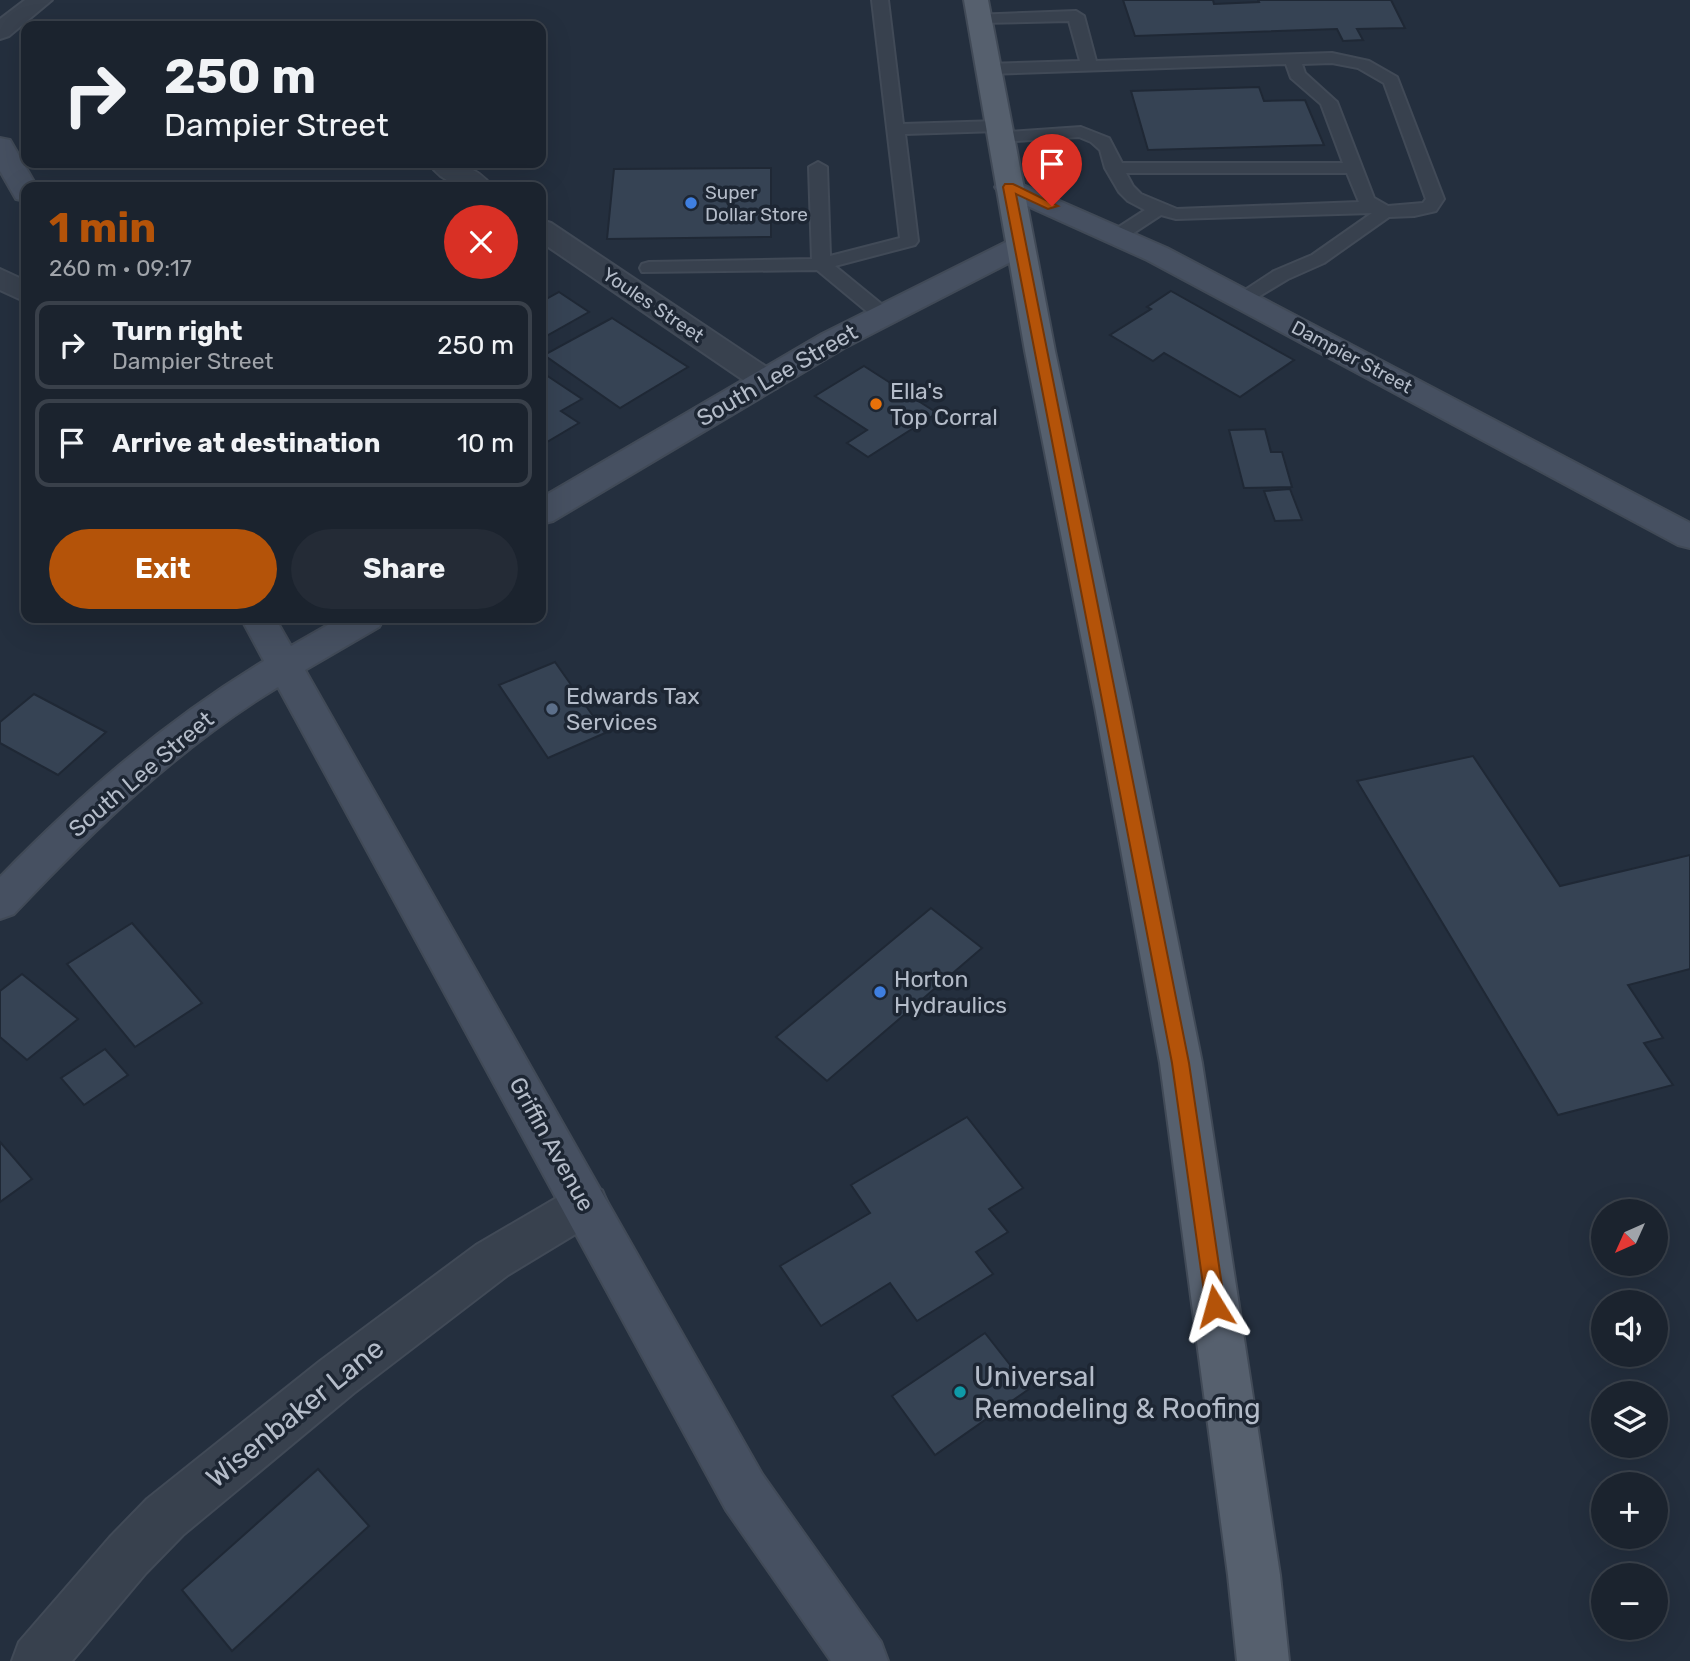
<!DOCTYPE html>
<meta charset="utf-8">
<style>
body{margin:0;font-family:Rubik,sans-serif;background:#242b36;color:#f1f3f6;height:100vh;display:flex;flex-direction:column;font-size:26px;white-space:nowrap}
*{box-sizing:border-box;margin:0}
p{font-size:23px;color:#a0a4aa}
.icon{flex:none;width:38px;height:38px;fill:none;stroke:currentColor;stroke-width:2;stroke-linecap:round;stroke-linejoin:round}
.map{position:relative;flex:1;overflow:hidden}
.side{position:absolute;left:21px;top:182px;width:525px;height:441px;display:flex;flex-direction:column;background:#1b232e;border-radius:14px;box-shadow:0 7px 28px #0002,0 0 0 2px #39404a}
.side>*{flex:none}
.hud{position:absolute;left:21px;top:21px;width:525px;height:147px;border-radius:14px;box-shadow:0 7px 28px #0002,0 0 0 2px #39404a;background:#1b232e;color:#f1f3f6;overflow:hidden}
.needle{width:46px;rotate:225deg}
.fabs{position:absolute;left:1591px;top:1199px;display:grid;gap:14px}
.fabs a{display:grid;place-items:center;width:77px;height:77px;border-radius:50%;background:#1b232e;box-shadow:0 7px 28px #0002,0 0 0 2px #39404a;font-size:35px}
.pin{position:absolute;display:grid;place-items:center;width:60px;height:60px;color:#fff;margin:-72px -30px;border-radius:50% 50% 50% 0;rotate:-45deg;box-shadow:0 0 7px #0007}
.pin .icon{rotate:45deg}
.me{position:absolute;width:77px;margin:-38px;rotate:352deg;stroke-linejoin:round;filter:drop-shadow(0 0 5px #0008)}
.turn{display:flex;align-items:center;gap:24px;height:147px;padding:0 28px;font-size:32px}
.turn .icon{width:91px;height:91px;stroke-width:2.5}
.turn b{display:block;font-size:49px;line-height:60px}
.round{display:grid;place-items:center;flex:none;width:74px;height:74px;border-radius:37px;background:#242b36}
.overview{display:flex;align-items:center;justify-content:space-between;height:119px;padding:0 28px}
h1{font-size:42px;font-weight:700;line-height:52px;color:#b45309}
.primary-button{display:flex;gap:14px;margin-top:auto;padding:14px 28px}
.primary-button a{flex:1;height:80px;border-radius:42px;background:#b45309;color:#fff;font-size:28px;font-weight:700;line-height:80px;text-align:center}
.primary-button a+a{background:#242b36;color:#f1f3f6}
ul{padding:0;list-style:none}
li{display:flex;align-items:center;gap:21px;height:88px;margin:0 14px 10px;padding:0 14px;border:4px solid #39404a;border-radius:14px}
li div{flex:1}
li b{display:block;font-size:26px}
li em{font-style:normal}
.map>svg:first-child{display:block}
.building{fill:#364354;stroke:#1f2835;stroke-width:2}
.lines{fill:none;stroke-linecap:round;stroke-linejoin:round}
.lane-casing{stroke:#414a57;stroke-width:4}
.street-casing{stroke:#414a57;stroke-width:4}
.secondary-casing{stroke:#414a57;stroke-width:4}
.primary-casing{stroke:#414a57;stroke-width:4}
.lane{fill:#38414e;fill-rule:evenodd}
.street{fill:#38414e;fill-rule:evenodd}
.secondary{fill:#465061;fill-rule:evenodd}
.primary{fill:#56606e;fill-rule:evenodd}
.route{fill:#b45309;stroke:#753606;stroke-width:2}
.shop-dot{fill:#3f7fe0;stroke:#1d2633;stroke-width:2.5}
.food-dot{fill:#e8710a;stroke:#1d2633;stroke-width:2.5}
.service-dot{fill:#5c6f8a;stroke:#1d2633;stroke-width:2.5}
.culture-dot{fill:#0f9aa8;stroke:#1d2633;stroke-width:2.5}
.labels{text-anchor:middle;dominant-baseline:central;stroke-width:7;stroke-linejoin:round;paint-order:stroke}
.far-poi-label{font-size:19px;fill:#b4bcc9;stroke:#1d2633;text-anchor:start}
.far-street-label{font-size:19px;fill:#b4bcc9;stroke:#1d2633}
.street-label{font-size:23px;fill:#b4bcc9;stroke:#1d2633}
.poi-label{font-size:23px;fill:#b4bcc9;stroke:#1d2633;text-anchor:start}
.near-poi-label{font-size:28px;fill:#b4bcc9;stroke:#1d2633;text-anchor:start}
.near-street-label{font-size:28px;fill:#b4bcc9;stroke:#1d2633}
</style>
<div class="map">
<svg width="1690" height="1661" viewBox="0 0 1690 1661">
<rect width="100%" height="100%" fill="#242f3e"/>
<g class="building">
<polygon points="1123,0 1213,0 1214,4 1259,2 1258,0 1391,0 1405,28 1357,29 1363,40 1343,41 1337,29 1135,36"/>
<polygon points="1259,87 1264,101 1305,100 1324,145 1148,150 1131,91"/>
<polygon points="771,168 771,237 607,239 614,169"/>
<polygon points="1171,291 1294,360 1240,397 1164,353 1153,361 1110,335 1151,309 1147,307"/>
<polygon points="559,292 589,312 541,339 541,302"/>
<polygon points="612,318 688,367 620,408 544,355"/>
<polygon points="864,366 937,413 868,457 847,443 867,430 815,396"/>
<polygon points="546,375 582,399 561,411 579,423 547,442 541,437 541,378"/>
<polygon points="1265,429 1271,452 1282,452 1292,487 1244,488 1229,430"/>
<polygon points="1290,489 1302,520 1275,521 1264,491"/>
<polygon points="555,662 605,733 548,758 499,685"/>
<polygon points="34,694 106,732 58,775 0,743 0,722"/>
<polygon points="1473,756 1560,886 1690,855 1690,969 1628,985 1663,1038 1644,1043 1673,1085 1558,1115 1357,781"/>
<polygon points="931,908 982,948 827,1081 776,1037"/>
<polygon points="132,923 202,1003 135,1047 67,964"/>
<polygon points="22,974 78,1019 27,1060 0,1037 0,991"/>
<polygon points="105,1049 128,1075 84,1105 61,1078"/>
<polygon points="967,1117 1023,1188 989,1209 1008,1232 976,1252 993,1274 917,1321 890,1283 821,1326 780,1266 870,1213 851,1185"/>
<polygon points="0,1142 32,1179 0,1202"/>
<polygon points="985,1333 1029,1389 935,1455 892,1396"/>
<polygon points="318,1469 369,1526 232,1651 182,1590"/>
</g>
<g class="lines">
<g class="lane-casing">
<g id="lane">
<polygon points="872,0 888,0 903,124 998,121 1006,126 998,131 905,134 918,241 915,245 835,266 890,311 892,315 890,319 876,319 817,270 642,272 640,268 642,264 649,262 812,259 809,167 818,162 827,167 830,256 900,238"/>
<path d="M1076 11 1084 16 1096 61 1332 53 1369 61 1397 77 1444 199 1436 211 1414 216 1389 217 1324 263 1288 279 1243 306 1236 304 1234 300 1236 296 1274 271 1312 255 1372 213 1176 219 1161 215 1123 240H1111L1108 236 1111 232 1145 210 1128 201 1119 192 1105 168 1100 150 1091 142 1079 137 1000 142 991 137 994 133 1081 127 1109 138 1122 163H1343L1321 104 1291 78 1286 64 988 74 980 69 988 64 1080 61 1069 21 979 23 973 21 971 18 973 15ZM1332 63 1358 68 1384 83 1426 199 1423 203 1388 206 1374 198 1337 102 1305 73 1302 64ZM1126 173H1347L1359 202 1177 209 1141 194 1133 186Z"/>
</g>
</g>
<g class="street-casing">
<g id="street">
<polygon points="25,0 52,0 9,36 0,39 0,19"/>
<path d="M429 163C454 163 476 164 492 187 468 188 443 186 429 163Z"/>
<polygon points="541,220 551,223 777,374 781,381 777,388 766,391 755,388 541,242"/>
<polygon points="0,269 26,281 26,302 0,290"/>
<polygon points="586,1184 602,1190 608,1204 602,1218 508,1275 354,1393 183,1535 146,1573 72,1661 12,1661 19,1642 110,1537 147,1499 320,1361 476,1245 570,1190"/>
</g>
</g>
<g class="secondary-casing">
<g id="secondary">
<polygon points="0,138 10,140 37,187 26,187 26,201 16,199 0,171"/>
<polygon points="1009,179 1167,248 1690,523 1690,548 1678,545 1147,260 999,193 995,187 999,181"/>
<polygon points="1020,237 1030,240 1034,246 1030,252 844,348 553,521 541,524 541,498 822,334 1010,240"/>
<path d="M241 618H275L291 646 340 618H384L379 627 305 670 762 1474 881 1642 888 1661H831L726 1510 278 687C178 748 94 829 14 914L0 919V877C80 795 165 721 264 661Z"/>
</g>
</g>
<g class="primary-casing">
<polygon id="primary" points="964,0 988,0 1055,351 1131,707 1202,1063 1280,1575 1289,1661 1237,1661 1228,1575 1160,1063 1095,707 1025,351"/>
</g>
<use href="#lane" class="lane"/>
<use href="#street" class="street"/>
<use href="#secondary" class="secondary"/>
<use href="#primary" class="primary"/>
</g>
<polygon class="route" points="1005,184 1013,184 1058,206 1048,209 1016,194 1189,1063 1225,1306 1222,1312 1215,1315 1208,1312 1206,1306 1172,1063 1003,187"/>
<g class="shop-dot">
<circle cx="691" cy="203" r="7"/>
<circle cx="880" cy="992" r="7"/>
</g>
<circle class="food-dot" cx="876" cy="404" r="7"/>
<circle class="service-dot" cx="552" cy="709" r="7"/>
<circle class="culture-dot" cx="960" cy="1392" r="7"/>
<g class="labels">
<g class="far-poi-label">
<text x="705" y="192">Super<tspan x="705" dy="22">Dollar Store</tspan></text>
</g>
<g class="far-street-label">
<text transform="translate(653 305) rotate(34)">Youles Street</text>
<text transform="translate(1352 357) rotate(28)">Dampier Street</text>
</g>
<g class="street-label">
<text transform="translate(777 375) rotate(-30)">South Lee Street</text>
<text transform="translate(141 774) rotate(-40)">South Lee Street</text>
<text transform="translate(552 1144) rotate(61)">Griffin Avenue</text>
</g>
<g class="poi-label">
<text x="890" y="391">Ella's<tspan x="890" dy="26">Top Corral</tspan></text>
<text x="566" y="696">Edwards Tax<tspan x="566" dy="26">Services</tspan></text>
<text x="894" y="979">Horton<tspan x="894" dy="26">Hydraulics</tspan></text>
</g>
<g class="near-poi-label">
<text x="974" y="1376">Universal<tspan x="974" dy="32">Remodeling &amp; Roofing</tspan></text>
</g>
<g class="near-street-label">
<text transform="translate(295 1413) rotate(-39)">Wisenbaker Lane</text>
</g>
</g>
</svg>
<div class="fabs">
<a><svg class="needle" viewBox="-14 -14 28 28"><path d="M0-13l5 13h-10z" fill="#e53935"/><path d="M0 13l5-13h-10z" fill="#a0a4aa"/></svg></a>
<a><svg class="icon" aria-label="sound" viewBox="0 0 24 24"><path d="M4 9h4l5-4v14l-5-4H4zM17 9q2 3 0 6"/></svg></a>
<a><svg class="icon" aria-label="layers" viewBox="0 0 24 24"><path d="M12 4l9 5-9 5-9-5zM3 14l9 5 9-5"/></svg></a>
<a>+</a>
<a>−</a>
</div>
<div class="pin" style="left:1052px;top:206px;background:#d93025"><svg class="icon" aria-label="arrive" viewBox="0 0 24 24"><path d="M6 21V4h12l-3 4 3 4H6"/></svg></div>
<svg class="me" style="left:1215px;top:1306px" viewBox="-20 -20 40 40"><path d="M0-17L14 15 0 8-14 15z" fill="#b45309" stroke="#fff" stroke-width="4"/></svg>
<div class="hud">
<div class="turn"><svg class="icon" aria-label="right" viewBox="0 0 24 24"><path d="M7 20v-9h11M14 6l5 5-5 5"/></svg><div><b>250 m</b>Dampier Street</div></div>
</div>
<section class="side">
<div class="overview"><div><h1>1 min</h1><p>260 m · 09:17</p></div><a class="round" style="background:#d93025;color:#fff"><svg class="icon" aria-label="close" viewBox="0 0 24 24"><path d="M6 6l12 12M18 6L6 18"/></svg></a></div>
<ul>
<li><svg class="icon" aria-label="right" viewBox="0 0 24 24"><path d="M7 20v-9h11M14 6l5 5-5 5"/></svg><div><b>Turn right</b><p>Dampier Street</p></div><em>250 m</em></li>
<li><svg class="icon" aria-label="arrive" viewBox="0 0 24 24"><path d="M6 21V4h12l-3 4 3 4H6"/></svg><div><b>Arrive at destination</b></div><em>10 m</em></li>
</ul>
<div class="primary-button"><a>Exit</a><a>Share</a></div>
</section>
</div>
